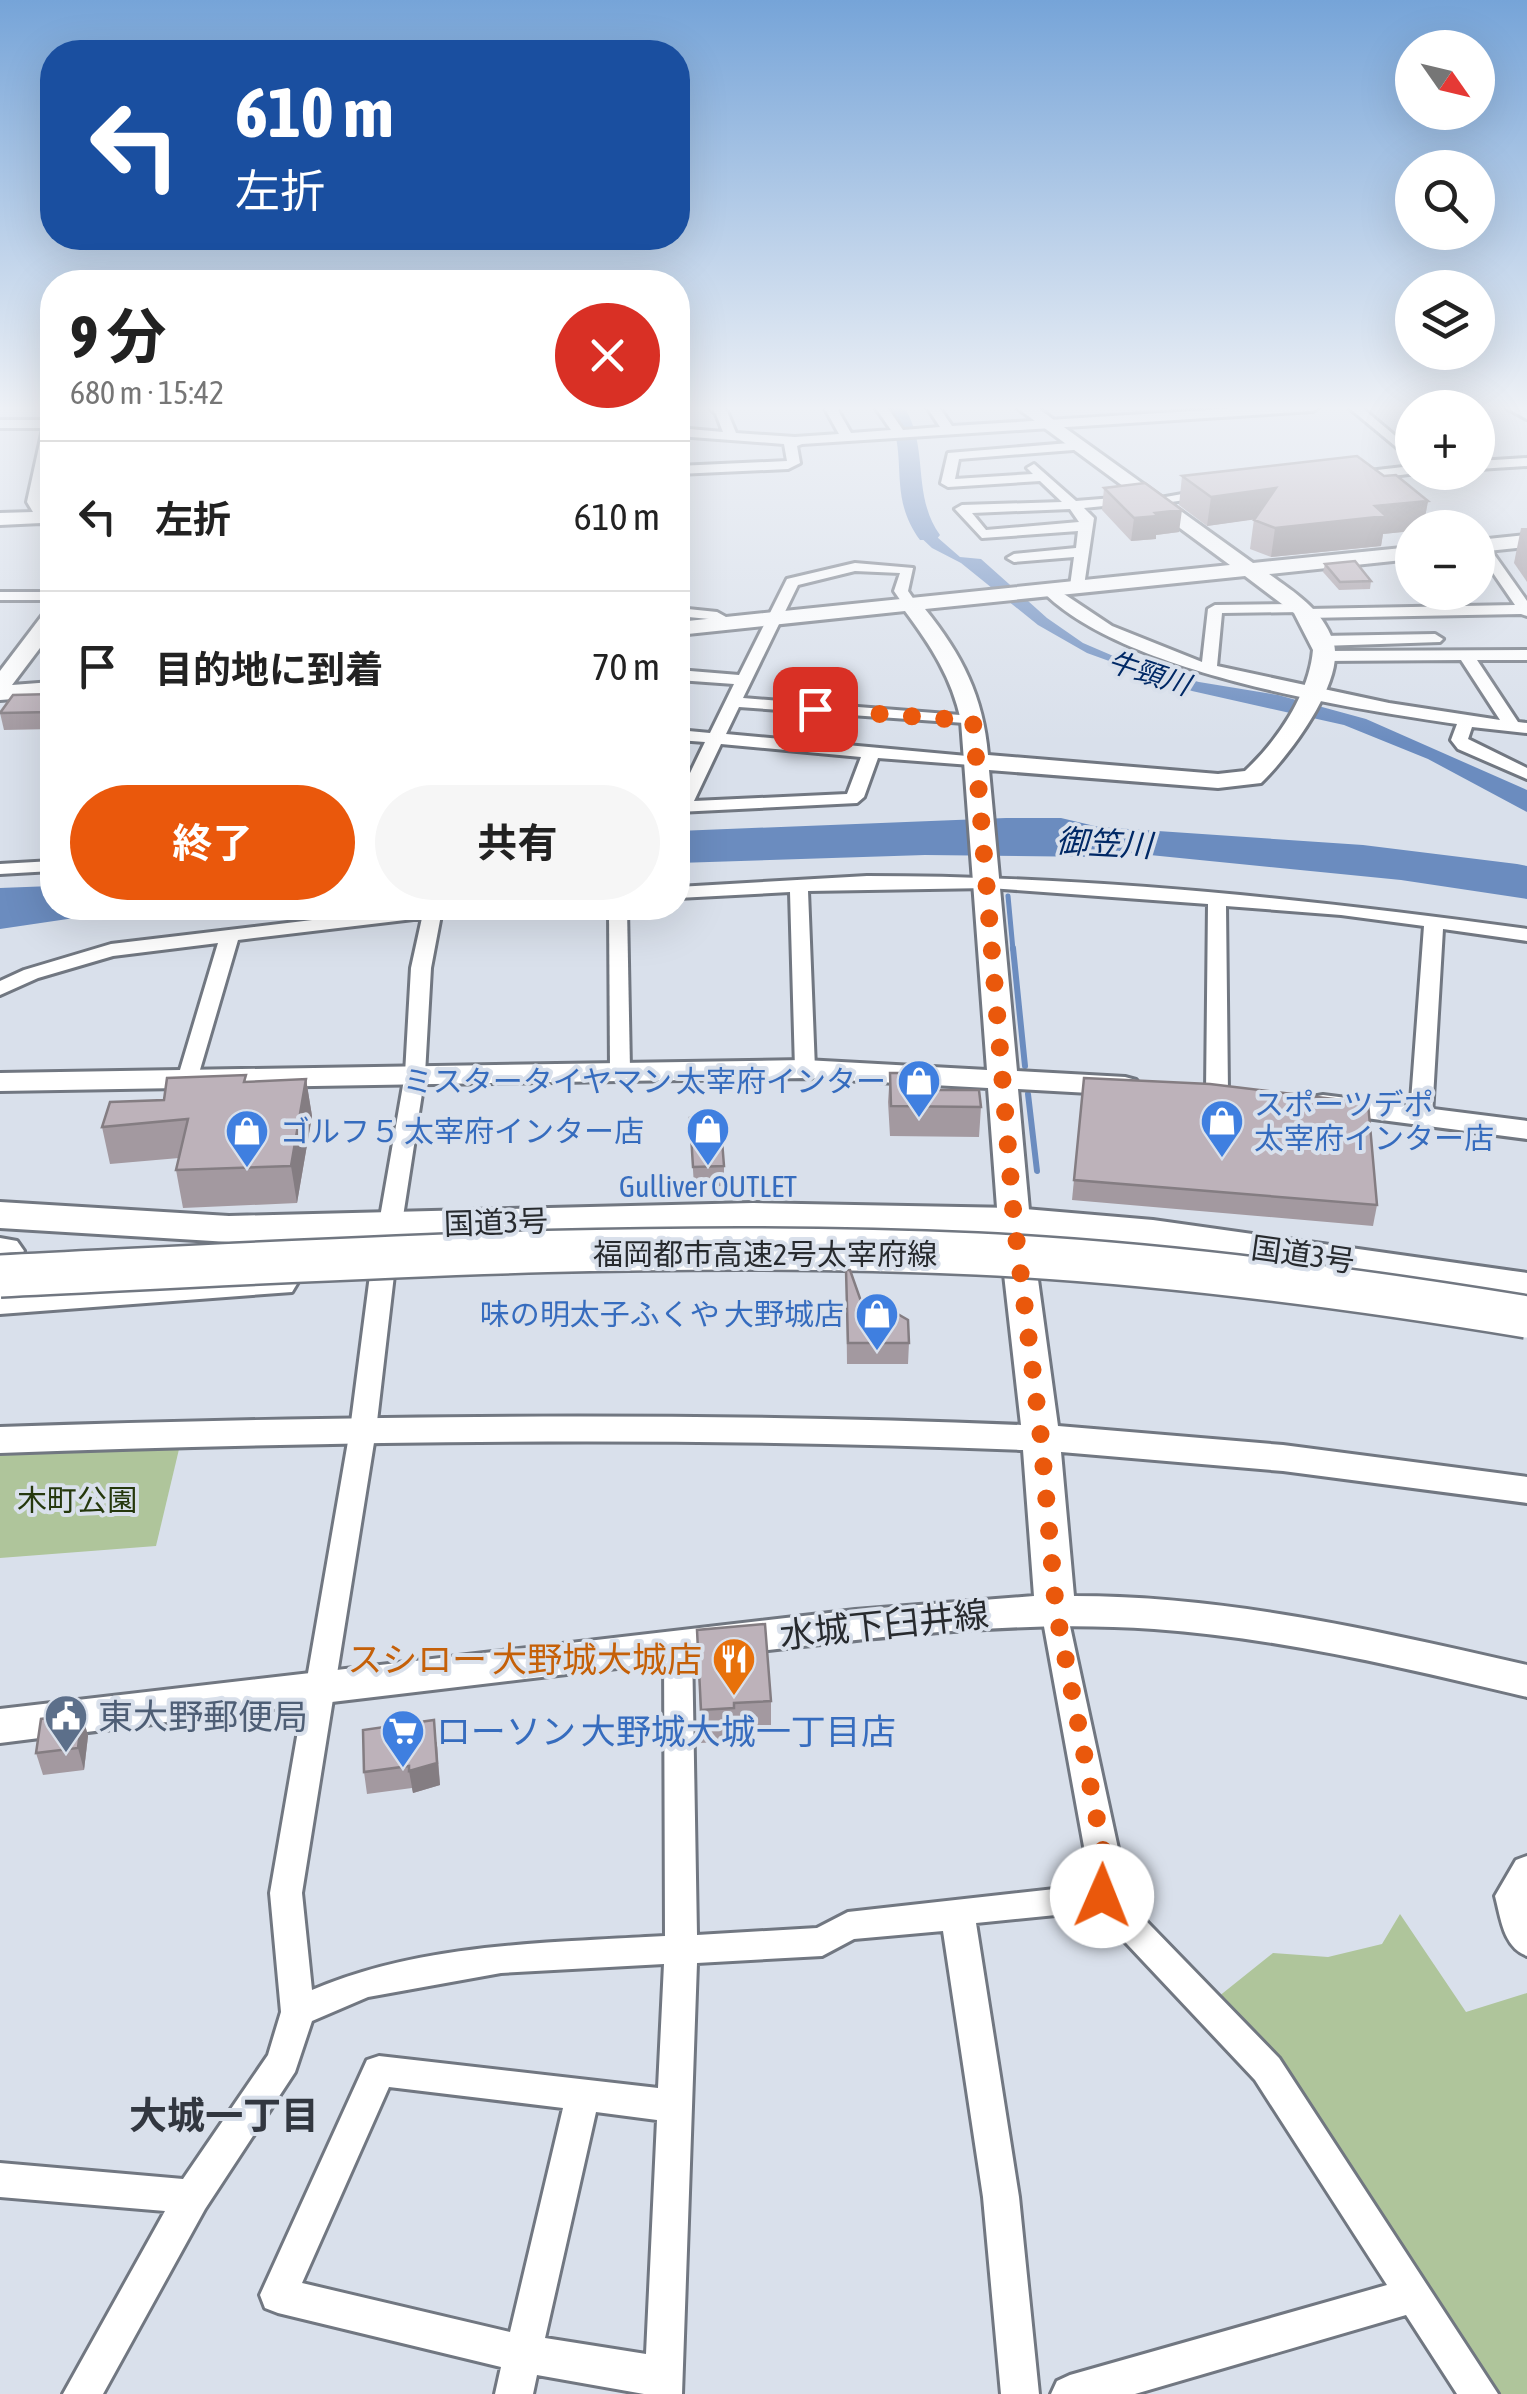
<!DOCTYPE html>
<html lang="ja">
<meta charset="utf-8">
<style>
body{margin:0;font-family:"Asap Condensed","Noto Sans JP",sans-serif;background:#f6f6f6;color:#222;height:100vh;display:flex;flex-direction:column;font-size:38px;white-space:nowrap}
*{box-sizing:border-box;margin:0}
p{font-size:32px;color:#767676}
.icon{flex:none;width:55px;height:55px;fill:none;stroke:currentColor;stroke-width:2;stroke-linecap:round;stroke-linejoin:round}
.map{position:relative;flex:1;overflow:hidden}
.side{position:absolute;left:40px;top:270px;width:650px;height:650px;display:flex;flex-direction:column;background:#fff;border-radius:40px;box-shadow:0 10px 40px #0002}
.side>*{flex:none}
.top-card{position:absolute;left:40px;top:40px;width:650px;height:210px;border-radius:40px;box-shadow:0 10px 40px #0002;background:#1a4fa0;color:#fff;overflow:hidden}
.needle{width:65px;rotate:124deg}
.controls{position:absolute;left:1395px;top:30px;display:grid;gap:20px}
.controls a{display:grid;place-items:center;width:100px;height:100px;border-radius:50%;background:#fff;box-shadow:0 10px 40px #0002;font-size:50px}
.pin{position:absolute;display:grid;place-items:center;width:85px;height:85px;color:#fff;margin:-42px;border-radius:20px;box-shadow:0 5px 15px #0006}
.me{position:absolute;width:110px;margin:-55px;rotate:1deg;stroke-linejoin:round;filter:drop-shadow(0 0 8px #0008)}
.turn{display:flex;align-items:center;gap:35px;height:210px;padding:0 30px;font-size:45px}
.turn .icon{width:130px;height:130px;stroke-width:2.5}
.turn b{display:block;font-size:70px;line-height:85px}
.round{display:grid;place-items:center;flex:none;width:105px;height:105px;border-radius:52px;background:#f6f6f6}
.summary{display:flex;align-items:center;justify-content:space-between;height:170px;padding:0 30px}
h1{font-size:60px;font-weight:700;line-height:75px}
.button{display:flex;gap:20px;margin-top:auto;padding:20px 30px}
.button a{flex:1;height:115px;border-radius:60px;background:#ea580c;color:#fff;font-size:40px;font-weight:700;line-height:115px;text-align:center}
.button a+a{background:#f6f6f6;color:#222}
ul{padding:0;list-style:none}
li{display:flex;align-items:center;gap:30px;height:150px;padding:0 30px;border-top:2px solid #e0e0e0}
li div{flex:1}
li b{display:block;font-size:38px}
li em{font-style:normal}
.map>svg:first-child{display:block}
.green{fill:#afc59b}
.water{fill:#6b8cbf}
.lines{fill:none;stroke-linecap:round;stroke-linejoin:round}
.stream-far1{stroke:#6b8cbf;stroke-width:5}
.stream{stroke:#6b8cbf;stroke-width:6}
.river{fill:#6b8cbf;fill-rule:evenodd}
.street-casing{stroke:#717781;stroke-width:6}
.secondary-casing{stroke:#717781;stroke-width:6}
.highway-casing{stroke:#717781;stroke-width:6}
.street{fill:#fff;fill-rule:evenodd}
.secondary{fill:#fff;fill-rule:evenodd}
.highway{fill:#fff;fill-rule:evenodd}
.highway-bridge-casing{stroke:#717781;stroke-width:46;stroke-linecap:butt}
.highway-bridge{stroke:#fff;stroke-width:41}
.wall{fill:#a399a0}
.shaded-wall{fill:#847d82}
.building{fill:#bdb2ba;stroke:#847d82;stroke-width:2.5}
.route{stroke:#ea580c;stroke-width:18;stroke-dasharray:0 32.4}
.labels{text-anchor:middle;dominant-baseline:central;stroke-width:8;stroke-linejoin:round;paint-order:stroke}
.far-water-label{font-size:28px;font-style:italic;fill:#012966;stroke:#d9e0eb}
.shop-label{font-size:30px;fill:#366cbe;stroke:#d9e0eb;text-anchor:end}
.street-label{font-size:30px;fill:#272a2e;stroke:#d9e0eb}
.park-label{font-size:30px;fill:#25380d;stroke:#d9e0eb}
.water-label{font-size:32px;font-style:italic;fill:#012966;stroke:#d9e0eb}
.near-street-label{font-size:35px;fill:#272a2e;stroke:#d9e0eb}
.near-food-label{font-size:35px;fill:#c56008;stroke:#d9e0eb;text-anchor:end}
.near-service-label{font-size:35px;fill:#4e5e75;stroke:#d9e0eb;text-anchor:start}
.near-shop-label{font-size:35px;fill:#366cbe;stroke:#d9e0eb;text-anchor:start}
.near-neighbourhood-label{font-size:38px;font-weight:bold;fill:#323740;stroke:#d9e0eb}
</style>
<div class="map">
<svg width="1527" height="2394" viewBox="0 0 1527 2394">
<rect width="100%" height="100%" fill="#d9e0eb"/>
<g class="green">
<polygon points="180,1445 156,1546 0,1558 0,1454"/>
<polygon points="1400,1914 1466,2012 1527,1993 1527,2394 1501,2394 1218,1997 1273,1953 1328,1957 1382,1944"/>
</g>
<g class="water">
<path d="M910 489 928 520 922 524 960 557 981 559 1047 618 1083 643 1132 664 1199 682 1278 695 1366 719 1527 790V812L1428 759 1344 725 1192 691 1087 653 1038 625 961 563 932 548 916 533C915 518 906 504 910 489Z"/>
<polygon points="1006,818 1061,818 1099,827 1363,845 1517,864 1527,866 1527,899 1401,880 1120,852 1100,857 925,855 678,863 678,831"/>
<polygon points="52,886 52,908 142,908 0,929 0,888"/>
</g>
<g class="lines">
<polyline class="stream-far1" points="1008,896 1013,950"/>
<g class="stream">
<polyline points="1013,948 1025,1066"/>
<polyline points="1028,1094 1037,1171"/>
</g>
<path class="river" d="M884 407H904C930 447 911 495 940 535L936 540H920C885 493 912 452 884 407Z"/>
<g class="street-casing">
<g id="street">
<polygon points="709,407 726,409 736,433 795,437 839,434 824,407 836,407 851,433 891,430 875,407 887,407 903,430 940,427 927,407 939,407 952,426 1256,407 1319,407 1313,411 802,444 797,446 800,463 788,469 678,474 678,466 787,461 784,444 678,436 678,428 723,432 716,414"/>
<polygon points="1348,407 1361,407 1412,450 1412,460"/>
<rect x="0" y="420" width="52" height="8"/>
<path d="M1081 442 1087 446 1086 449 959 459 955 479 1033 474 1027 468 1034 464 1076 501 1138 496 1140 499 1133 503 1084 508 1094 518 1084 586 1077 590 1070 586 1074 557 1014 562 1007 558 1014 554 1076 548 1078 531 982 538 955 509 962 505 1062 502 1040 481 948 487 941 483 948 453ZM1070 509 1079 522 986 530 972 513Z"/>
<polygon points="1527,458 1527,466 1478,469 1478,461"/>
<polygon points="1412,466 1412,472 1417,473 1351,481 1344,477 1351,473"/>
<polygon points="1210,489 1215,490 1215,496 1156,504 1149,500"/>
<path d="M1478 543H1486L1527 601V616L1521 614 1306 618 1300 612 1222 613 1217 666 1389 703 1500 720 1461 660 1323 661 1315 656 1323 651 1527 650V660H1477L1518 722 1527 723V733L1472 727 1468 739 1527 768V779L1458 749 1451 740 1457 724C1343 707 1120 673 1040 589L1052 586 1112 626 1202 662 1208 609 1215 605 1302 604 1308 609 1515 605 1478 551Z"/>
<path d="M855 563 913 568 908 591 917 604 915 607H905L894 591 900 573 855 571 798 585 743 698 973 716 981 721 979 724 739 707 726 734 978 757 984 758V766L878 758 864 797 857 803 678 812V798L705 742 678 740V730L710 733 734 684 678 680V670L739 675 787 579ZM721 744 861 757 847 794 694 801Z"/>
<rect x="0" y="592" width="52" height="8"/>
<polygon points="678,608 717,612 735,622 727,627 709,619 678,616"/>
<polygon points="1435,634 1443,639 1440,642 1321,646 1313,641 1321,636"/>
<polygon points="52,861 52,871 0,874 0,864"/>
<path d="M867 876C1089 876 1309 899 1527 929V941L1443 929 1432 1115 1421 1121 1410 1115 1424 926 1341 915 1226 906 1228 1092 1217 1098 1206 1092 1208 904 989 888 808 891 815 1069 812 1073H798L795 1069 790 892 678 898V887Z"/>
<path d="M412 908H463L461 912 441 915 431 968 425 1074 394 1275 376 1430 302 1893 312 1990C422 1943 546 1943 665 1936L664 1645 668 1637 678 1634 688 1637 692 1645 697 1935 817 1928 848 1912 1091 1885 1041 1610 1045 1603 1055 1600 1065 1603 1125 1881 1119 1893 1279 2058 1498 2394H1457L1406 2315 1135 2394H1051L1057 2381 1070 2375 1387 2285 1255 2080 1096 1911 976 1923 1019 2197 1039 2394H1001L983 2197 943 1931 854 1939 822 1956 697 1963 682 2394H644L537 2375 533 2394H495L501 2367 278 2313 265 2308 260 2295 367 2060 379 2056 658 2088 664 1964 501 1973 368 1997 312 2021 295 2072 205 2209 103 2394H63L165 2211 0 2197V2163L183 2179 268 2055 281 2012 270 1893 350 1430 370 1275 405 1074 411 968 422 918 238 940 197 1080 187 1086 177 1080 218 943 113 956 38 978 0 995V981L24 970 111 944ZM389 2087 563 2108 510 2332 302 2283ZM596 2112 657 2120 646 2354 545 2338Z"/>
<polygon points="609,908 627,908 630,1070 620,1076 610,1070"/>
<path d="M1527 1856V1956C1503 1947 1501 1918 1495 1896L1516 1860Z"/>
</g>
</g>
<g class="secondary-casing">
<g id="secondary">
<path d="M1016 407H1036L1253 563 1412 547V559L1269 574C1294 592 1322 609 1333 641 1347 680 1288 757 1261 783L1218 788 989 770 1017 1071 1125 1077 1136 1080 1140 1086 1136 1092 1125 1095 1018 1089 1030 1221 1058 1426 1283 1445 1527 1477V1503L1283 1471 1061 1452 1074 1596C1228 1596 1378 1631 1527 1665V1697C1404 1668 1281 1638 1154 1629 994 1618 835 1643 676 1661 451 1688 225 1714 0 1743V1709L855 1610 1034 1596 1023 1450C682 1436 341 1441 0 1453V1427C340 1416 680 1411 1021 1425L998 1221 988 1088 805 1078 0 1091V1073L805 1060 987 1070 961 721C952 678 931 646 905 611L678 635V622L1230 565ZM1245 576 1294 613 1313 650C1309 695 1277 741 1245 771L1218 774 988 755C983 696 962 655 925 609Z"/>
<polygon points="1505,407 1527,407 1527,419"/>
<polygon points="52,424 52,473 47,502 52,511 52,531 41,523 0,525 0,513 33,512 27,502 43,429"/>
<polygon points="1527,535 1527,547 1478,552 1478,540"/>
<polygon points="52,611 52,632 12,685 52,682 52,696 0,700 0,671 44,613"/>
<polygon points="1323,1095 1527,1121 1527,1139 1312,1111 1308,1104 1312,1097"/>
</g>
</g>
<g class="highway-casing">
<g id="highway">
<polygon points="0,1202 229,1216 753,1203 1014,1208 1153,1220 1527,1273 1527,1301 1153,1246 1014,1234 753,1229 229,1242 0,1228"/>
<polygon points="0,1238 17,1241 24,1251 17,1261 0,1266"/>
<polygon points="276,1268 292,1272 298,1282 292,1292 0,1314 0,1286"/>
</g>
</g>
<use href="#street" class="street"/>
<use href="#secondary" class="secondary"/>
<use href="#highway" class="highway"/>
<g class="highway-bridge-casing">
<path id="highway-bridge" d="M0 1276C325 1260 651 1239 977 1254 1161 1263 1345 1287 1527 1317"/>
</g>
<use href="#highway-bridge" class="highway-bridge"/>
</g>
<g class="wall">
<polygon points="1182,476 1384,476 1428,501 1423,528 1412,528 1412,531 1383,534 1381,546 1271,557 1250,549 1254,519 1207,526 1179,505"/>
<polygon points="1104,488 1179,532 1156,535 1156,539 1131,541 1102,510"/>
<polygon points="1521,528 1527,528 1527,582 1514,563"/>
<polygon points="1325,564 1371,581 1370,589 1339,590 1323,572"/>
<polygon points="52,694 52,729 4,730 0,713"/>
<polygon points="890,1073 920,1090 981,1107 979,1137 890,1136 888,1102"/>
<polygon points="1084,1078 1377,1205 1373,1226 1072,1200"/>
<polygon points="306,1079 312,1116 297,1203 183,1208 176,1170 179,1158 110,1164 102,1127 164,1100 247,1082"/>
<polygon points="690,1118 709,1129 724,1166 724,1186 694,1187"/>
<polygon points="846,1270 863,1307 909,1343 908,1364 847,1364"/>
<polygon points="697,1630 771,1701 771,1734 734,1736 734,1741 701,1743"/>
<polygon points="82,1714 88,1736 84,1770 43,1775 36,1753"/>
<polygon points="437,1742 440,1785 413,1793 412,1788 367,1794 364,1772"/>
</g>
<g class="shaded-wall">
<polygon points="1276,488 1272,517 1207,526 1211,497"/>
<polygon points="1428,501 1423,528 1412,528 1412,531 1383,534 1381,546 1271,557 1275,528 1375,506"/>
<polygon points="1182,510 1179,532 1156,535 1156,539 1131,541 1134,518 1155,513"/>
<polygon points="306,1079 312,1116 297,1203 291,1166"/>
<polygon points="82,1714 88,1736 84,1770 78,1748"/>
<polygon points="434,1720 440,1785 413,1793 409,1771"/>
</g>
<g class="building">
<polygon points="1357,456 1384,476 1396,475 1428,501 1375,506 1386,516 1275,528 1254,520 1276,488 1211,497 1182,476"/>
<polygon points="1145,483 1182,510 1155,513 1158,516 1134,518 1104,488"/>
<polygon points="1355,561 1371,581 1340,582 1325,564"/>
<polygon points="52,694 52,709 51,712 0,713 13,695"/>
<polygon points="890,1073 919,1073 920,1090 979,1090 981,1107 891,1106"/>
<polygon points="246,1075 244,1082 306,1079 291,1166 176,1170 188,1119 102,1127 110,1102 164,1100 167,1078"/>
<polygon points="1084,1078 1210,1084 1368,1103 1377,1205 1074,1180"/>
<polygon points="690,1118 708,1118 709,1129 721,1128 724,1166 693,1167"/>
<polygon points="846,1270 850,1270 863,1307 894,1312 908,1320 909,1343 848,1343"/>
<polygon points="765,1624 771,1701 734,1703 734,1708 701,1710 697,1630"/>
<polygon points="82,1714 78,1748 36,1753 41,1719"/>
<polygon points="434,1720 437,1763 409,1771 409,1766 364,1772 363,1730"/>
</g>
<linearGradient id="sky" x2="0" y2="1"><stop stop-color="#76a4d8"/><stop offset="0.55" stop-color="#eef1f6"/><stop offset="1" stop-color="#eef1f6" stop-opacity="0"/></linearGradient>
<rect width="1527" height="742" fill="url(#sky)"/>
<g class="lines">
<polyline class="route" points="815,709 973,721 1014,1220 1041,1438 1056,1610 1109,1881 1102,1896"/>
</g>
<defs>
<g id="shop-pin" transform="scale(2.25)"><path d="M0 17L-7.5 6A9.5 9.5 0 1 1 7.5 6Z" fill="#3f7fe0" stroke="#d9e0eb"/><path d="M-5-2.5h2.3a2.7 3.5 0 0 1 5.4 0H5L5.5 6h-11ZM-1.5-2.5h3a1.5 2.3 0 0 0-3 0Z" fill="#fff"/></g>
<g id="restaurant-pin" transform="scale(2.25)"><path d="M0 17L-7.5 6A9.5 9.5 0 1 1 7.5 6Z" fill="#e8710a" stroke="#d9e0eb"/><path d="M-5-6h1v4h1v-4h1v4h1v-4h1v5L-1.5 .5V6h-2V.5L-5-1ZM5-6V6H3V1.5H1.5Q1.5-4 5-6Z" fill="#fff"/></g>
<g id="civic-pin" transform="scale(2.25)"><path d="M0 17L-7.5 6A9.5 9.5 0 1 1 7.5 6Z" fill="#5c6f8a" stroke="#d9e0eb"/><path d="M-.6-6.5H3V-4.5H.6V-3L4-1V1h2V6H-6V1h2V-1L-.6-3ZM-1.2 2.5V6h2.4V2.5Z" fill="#fff"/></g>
<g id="supermarket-pin" transform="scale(2.25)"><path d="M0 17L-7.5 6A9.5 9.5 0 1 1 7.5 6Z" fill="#3f7fe0" stroke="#d9e0eb"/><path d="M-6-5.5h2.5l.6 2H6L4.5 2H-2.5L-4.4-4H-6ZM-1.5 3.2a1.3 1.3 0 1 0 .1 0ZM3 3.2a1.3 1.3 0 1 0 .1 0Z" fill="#fff"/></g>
</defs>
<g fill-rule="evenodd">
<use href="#shop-pin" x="919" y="1081"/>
<use href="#shop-pin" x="1222" y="1121"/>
<use href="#shop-pin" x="708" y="1129"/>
<use href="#shop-pin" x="247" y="1131"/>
<use href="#shop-pin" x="877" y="1314"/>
<use href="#restaurant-pin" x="734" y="1659"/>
<use href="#civic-pin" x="66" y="1716"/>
<use href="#supermarket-pin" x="403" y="1731"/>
</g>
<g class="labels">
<g class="far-water-label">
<text transform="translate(1149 673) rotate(18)">牛頸川</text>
</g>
<g class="shop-label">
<text x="886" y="1081">ミスタータイヤマン 太宰府インター</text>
<text x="1254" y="1104" text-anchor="start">スポーツデポ<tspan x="1254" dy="34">太宰府インター店</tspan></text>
<text x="280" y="1131" text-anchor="start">ゴルフ５ 太宰府インター店</text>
<text x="708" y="1186" text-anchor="middle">Gulliver OUTLET</text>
<text x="844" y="1314">味の明太子ふくや 大野城店</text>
</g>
<g class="street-label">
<text transform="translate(496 1222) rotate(-2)">国道3号</text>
<text x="765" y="1254">福岡都市高速2号太宰府線</text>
<text transform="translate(1303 1254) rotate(8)">国道3号</text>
</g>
<g class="park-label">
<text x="77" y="1500">木町公園</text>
</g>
<g class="water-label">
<text transform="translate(1104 843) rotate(3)">御笠川</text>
</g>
<g class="near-street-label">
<text transform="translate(884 1624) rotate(-6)">水城下臼井線</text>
</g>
<g class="near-food-label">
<text x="702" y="1659">スシロー 大野城大城店</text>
</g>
<g class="near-service-label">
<text x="98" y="1716">東大野郵便局</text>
</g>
<g class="near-shop-label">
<text x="436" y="1731">ローソン 大野城大城一丁目店</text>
</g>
<g class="near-neighbourhood-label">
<text x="224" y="2115">大城一丁目</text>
</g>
</g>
</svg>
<div class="controls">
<a><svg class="needle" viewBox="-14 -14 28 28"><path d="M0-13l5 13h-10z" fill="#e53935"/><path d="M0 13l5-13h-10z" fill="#767676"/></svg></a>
<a><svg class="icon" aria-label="search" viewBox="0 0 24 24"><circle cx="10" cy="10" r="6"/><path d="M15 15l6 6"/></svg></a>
<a><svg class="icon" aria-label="layers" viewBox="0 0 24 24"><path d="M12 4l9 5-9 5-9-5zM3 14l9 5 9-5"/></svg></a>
<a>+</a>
<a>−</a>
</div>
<div class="pin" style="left:815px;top:709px;background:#d93025"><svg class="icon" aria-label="arrive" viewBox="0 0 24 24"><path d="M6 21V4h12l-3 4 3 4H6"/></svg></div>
<svg class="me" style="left:1102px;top:1896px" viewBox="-20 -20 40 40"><circle r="19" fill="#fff"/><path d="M0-13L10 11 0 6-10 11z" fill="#ea580c"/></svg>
<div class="top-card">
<div class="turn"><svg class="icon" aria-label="left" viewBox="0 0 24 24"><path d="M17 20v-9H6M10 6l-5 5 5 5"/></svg><div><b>610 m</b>左折</div></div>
</div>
<section class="side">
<div class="summary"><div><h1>9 分</h1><p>680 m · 15:42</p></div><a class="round" style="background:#d93025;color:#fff"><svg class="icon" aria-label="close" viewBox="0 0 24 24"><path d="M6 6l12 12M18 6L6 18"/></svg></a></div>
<ul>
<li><svg class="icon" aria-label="left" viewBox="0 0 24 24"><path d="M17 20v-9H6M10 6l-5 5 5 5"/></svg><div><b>左折</b></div><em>610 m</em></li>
<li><svg class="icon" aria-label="arrive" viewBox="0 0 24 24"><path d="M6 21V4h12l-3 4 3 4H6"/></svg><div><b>目的地に到着</b></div><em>70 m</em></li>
</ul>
<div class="button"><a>終了</a><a>共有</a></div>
</section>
</div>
